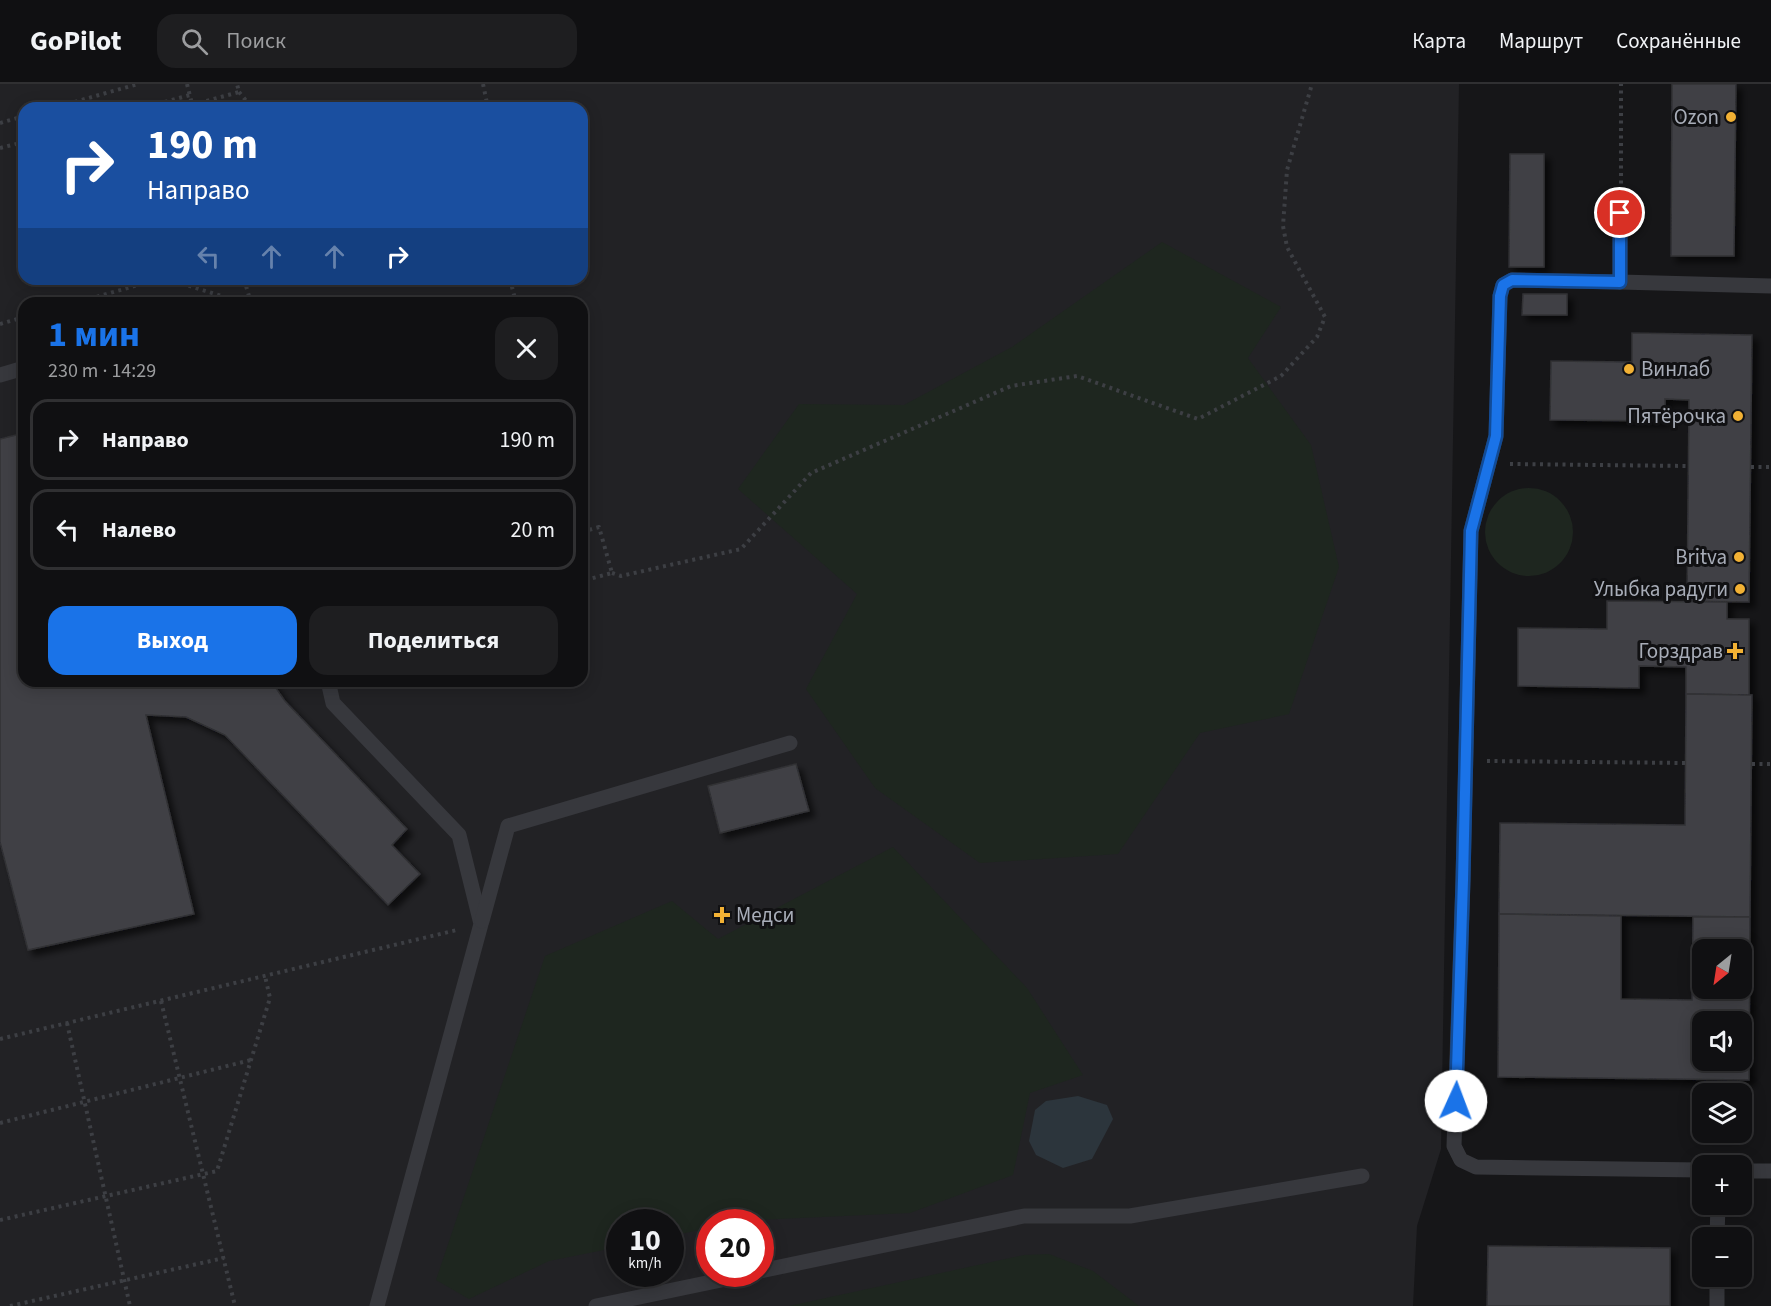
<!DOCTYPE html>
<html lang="ru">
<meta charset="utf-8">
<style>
body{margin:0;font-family:"Source Sans 3",sans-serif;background:#1e1e20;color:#f1f3f6;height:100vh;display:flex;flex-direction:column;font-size:22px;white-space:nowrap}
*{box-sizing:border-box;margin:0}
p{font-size:20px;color:#9c9d9f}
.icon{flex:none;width:33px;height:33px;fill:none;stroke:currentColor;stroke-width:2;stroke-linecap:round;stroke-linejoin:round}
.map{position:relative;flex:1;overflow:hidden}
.details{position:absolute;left:18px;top:213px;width:570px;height:390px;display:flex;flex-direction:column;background:#101012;border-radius:18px;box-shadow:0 3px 15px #0003,0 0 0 2px #303032}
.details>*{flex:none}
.hud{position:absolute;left:18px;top:18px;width:570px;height:183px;border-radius:18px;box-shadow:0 3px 15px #0003,0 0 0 2px #303032;background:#1a4fa0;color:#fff;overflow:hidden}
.needle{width:39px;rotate:210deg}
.controls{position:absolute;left:1692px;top:855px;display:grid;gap:12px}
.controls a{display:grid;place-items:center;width:60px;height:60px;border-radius:12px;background:#101012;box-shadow:0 3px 15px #0003,0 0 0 2px #303032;font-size:30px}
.speed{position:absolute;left:606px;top:1125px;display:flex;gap:12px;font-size:30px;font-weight:700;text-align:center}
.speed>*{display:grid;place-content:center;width:78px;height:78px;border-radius:50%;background:#101012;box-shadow:0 3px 15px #0003,0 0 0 2px #303032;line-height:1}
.speed small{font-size:15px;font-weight:400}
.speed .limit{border:9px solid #d22;background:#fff;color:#111}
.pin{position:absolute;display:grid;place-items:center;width:51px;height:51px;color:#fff;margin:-26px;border:3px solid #fff;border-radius:50%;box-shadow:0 2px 6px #0007}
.me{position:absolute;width:66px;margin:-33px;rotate:2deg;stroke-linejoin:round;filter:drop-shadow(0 0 4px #0008)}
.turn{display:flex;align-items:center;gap:21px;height:126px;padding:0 30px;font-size:27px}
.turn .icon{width:78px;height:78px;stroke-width:2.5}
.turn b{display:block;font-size:42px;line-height:51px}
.lanes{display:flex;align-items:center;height:57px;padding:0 30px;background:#0003;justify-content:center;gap:30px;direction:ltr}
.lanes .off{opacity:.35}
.round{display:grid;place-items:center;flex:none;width:63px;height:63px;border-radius:18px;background:#1e1e20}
.summary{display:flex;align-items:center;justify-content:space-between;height:102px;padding:0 30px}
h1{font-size:36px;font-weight:700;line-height:45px;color:#1a73e8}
.action{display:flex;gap:12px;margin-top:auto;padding:12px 30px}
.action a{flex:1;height:69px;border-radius:18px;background:#1a73e8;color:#fff;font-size:24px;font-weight:700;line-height:69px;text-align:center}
.action a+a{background:#1e1e20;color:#f1f3f6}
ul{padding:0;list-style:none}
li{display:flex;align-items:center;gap:18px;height:81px;margin:0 12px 9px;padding:0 18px;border:3px solid #303032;border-radius:18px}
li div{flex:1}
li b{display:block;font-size:22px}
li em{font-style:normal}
header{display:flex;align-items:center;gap:36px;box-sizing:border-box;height:84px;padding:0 30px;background:#101012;border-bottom:2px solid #303032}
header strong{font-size:28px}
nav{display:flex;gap:33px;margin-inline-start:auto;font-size:21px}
.search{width:420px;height:54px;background:#1e1e20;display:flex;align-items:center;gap:15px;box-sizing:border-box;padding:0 21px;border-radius:18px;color:#9c9d9f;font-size:22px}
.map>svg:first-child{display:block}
.built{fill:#222225;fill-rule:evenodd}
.green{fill:#1e261f}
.water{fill:#2c353c}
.building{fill:#404145;stroke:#303034;stroke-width:1.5;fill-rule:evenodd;filter:url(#shadow)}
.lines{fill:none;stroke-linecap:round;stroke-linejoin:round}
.path{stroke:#3d3f44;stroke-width:4;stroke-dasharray:3 4.5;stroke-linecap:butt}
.service{stroke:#37383d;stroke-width:15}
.route-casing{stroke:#114b97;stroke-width:15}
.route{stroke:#1a73e8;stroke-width:10}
.poi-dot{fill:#f2b134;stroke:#111113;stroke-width:2}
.labels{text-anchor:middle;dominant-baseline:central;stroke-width:6;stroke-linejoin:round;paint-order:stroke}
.poi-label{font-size:21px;fill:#a8adb8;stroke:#111113;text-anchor:end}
</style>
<header>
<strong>GoPilot</strong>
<div class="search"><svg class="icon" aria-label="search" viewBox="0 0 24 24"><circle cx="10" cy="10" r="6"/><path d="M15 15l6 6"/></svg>Поиск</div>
<nav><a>Карта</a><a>Маршрут</a><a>Сохранённые</a></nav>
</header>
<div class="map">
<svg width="1771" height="1222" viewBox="0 0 1771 1222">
<defs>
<filter id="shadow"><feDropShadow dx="5.5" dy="5.5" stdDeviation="3" flood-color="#0009"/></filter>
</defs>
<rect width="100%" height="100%" fill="#161618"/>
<path class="built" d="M0 0H1459L1441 1065 1417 1142 1413 1222H0ZM24 24H582V195H24ZM24 219H582V597H24ZM620 1138H670V1190H620ZM710 1138H760V1190H710Z"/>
<g class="green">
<polygon points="1162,158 1281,223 1248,274 1311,361 1339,483 1289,630 1200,649 1118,770 980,779 875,704 806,605 857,510 738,405 799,320 904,321 1012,263"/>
<circle cx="1529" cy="448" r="44"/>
<polygon points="893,763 1027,904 1083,991 1030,1009 1013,1091 910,1129 710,1138 709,1144 671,1152 670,1138 620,1138 619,1163 549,1177 469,1215 436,1196 545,872 672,817 718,855"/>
<polygon points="1049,1170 1093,1187 1139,1222 789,1222 1024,1171"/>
</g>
<polygon class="water" points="1078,1012 1107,1021 1113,1035 1092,1075 1063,1084 1036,1071 1029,1057 1035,1026 1046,1017"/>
<g class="building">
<polygon points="1672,0 1736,0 1734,172 1671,172"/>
<polygon points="1510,70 1544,70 1544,183 1509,183"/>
<polygon points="1523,210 1567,210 1567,231 1522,231"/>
<polygon points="1632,249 1752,251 1749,518 1687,517 1689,316 1665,315 1665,337 1550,336 1551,277 1632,278"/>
<polygon points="24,349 24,597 271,597 285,617 407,745 392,761 420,790 388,821 225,651 186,633 146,631 194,830 28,866 0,758 0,355"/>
<polygon points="1607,517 1727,518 1727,535 1749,535 1749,611 1686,610 1686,583 1639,582 1639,604 1518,602 1518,544 1607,545"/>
<polygon points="1686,610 1752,611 1750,833 1499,830 1500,739 1685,741"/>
<polygon points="796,680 809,727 720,749 708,702"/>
<path d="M1499 830 1621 832V915L1692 916 1693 833H1750L1749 996 1498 993ZM1702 866H1742V904H1702ZM1702 938H1742V976H1702Z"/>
<polygon points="1488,1162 1670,1164 1670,1222 1487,1222"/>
</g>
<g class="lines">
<g class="path">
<polyline points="187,0 193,24"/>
<polyline points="483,0 488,24"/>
<polyline points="239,8 252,24"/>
<polyline points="192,21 239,8 237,0"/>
<polyline points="53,24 138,0"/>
<polyline points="143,24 190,11"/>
<polyline points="0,39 24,32"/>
<polyline points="0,64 24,58"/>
<polyline points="1621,107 1621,0"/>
<polyline points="167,195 244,219"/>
<polyline points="244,195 251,219"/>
<polyline points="510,195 516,219"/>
<polyline points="75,219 159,195"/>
<polyline points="0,240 24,233"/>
<polyline points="1510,380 1688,382"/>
<polyline points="1751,383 1771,383"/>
<polyline points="582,448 599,443 612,489 582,497"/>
<polyline points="612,489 621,492 741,465 811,389 1011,302 1077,292 1198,335 1281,292 1317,253 1325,233 1287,163 1283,142 1287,86 1312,0"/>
<polyline points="1487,677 1686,679"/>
<polyline points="1752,680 1771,680"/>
<polyline points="161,917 235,1222"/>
<polyline points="67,939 130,1222"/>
<polyline points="0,955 457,846"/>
<polyline points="0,1039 251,976"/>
<polyline points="0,1136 217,1087 270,914 265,892"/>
<polyline points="10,1222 224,1174"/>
</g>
<g class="service">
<polyline points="1620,129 1620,198 1771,202"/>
<polyline points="1620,198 1512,196 1503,201 1500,212 1496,352 1471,447 1463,796 1454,1062 1461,1076 1476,1083 1702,1086"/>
<polyline points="0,291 24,284"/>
<polyline points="328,597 333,619 459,751 481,840 377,1222"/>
<polyline points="482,837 508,742 790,659"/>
<polyline points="1742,1087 1771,1087"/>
<polyline points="1717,1154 1718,1120"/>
<polyline points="760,1187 1024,1132 1130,1132 1362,1092"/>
<polyline points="596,1222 750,1190"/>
<polyline points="1717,1222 1717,1192"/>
</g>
</g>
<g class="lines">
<g class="route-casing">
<polyline id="route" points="1456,1017 1463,796 1471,447 1496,352 1500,212 1503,201 1512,196 1620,198 1620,129"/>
</g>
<use href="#route" class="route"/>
</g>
<g class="poi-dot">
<circle cx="1731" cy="33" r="6"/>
<circle cx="1629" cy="285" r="6"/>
<circle cx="1738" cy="332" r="6"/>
<circle cx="1739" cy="473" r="6"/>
<circle cx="1740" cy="505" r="6"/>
<path d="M1732 558h6v6h6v6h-6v6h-6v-6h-6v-6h6z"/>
<path d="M719 822h6v6h6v6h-6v6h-6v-6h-6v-6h6z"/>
</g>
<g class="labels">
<g class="poi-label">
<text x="1719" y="33">Ozon</text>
<text x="1641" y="285" text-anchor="start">Винлаб</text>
<text x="1726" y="332">Пятёрочка</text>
<text x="1727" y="473">Britva</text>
<text x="1728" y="505">Улыбка радуги</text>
<text x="1723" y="567">Горздрав</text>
<text x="736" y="831" text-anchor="start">Медси</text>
</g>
</g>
</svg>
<div class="controls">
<a><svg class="needle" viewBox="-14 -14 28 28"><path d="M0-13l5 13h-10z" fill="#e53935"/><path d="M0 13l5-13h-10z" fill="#9c9d9f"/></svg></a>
<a><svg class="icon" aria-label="sound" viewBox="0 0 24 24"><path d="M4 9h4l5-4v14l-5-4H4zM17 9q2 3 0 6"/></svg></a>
<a><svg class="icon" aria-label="layers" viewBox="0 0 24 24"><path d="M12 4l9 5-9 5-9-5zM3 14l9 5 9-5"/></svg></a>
<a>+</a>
<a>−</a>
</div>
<div class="speed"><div>10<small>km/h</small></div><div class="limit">20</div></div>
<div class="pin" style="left:1620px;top:129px;background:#d93025"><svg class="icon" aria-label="arrive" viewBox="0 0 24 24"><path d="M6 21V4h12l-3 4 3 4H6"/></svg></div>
<svg class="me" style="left:1456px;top:1017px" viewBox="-20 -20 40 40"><circle r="19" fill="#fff"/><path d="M0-13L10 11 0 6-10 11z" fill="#1a73e8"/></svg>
<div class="hud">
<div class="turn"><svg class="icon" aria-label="right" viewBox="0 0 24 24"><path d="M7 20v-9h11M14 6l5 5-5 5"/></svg><div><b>190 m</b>Направо</div></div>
<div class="lanes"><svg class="icon off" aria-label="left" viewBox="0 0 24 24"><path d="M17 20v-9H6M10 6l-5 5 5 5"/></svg><svg class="icon off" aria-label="ahead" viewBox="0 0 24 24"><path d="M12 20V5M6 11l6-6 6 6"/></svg><svg class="icon off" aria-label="ahead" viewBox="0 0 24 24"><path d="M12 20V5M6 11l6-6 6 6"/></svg><svg class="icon" aria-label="right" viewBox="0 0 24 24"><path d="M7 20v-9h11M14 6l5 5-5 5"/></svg></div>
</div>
<section class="details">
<div class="summary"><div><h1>1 мин</h1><p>230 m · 14:29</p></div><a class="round"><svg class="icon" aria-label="close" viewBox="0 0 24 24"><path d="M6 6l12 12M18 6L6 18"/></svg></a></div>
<ul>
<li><svg class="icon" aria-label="right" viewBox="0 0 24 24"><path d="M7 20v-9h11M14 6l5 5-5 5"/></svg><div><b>Направо</b></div><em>190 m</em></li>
<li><svg class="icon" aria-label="left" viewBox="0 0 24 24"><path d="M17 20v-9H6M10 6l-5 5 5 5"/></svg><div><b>Налево</b></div><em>20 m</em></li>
</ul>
<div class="action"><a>Выход</a><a>Поделиться</a></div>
</section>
</div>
